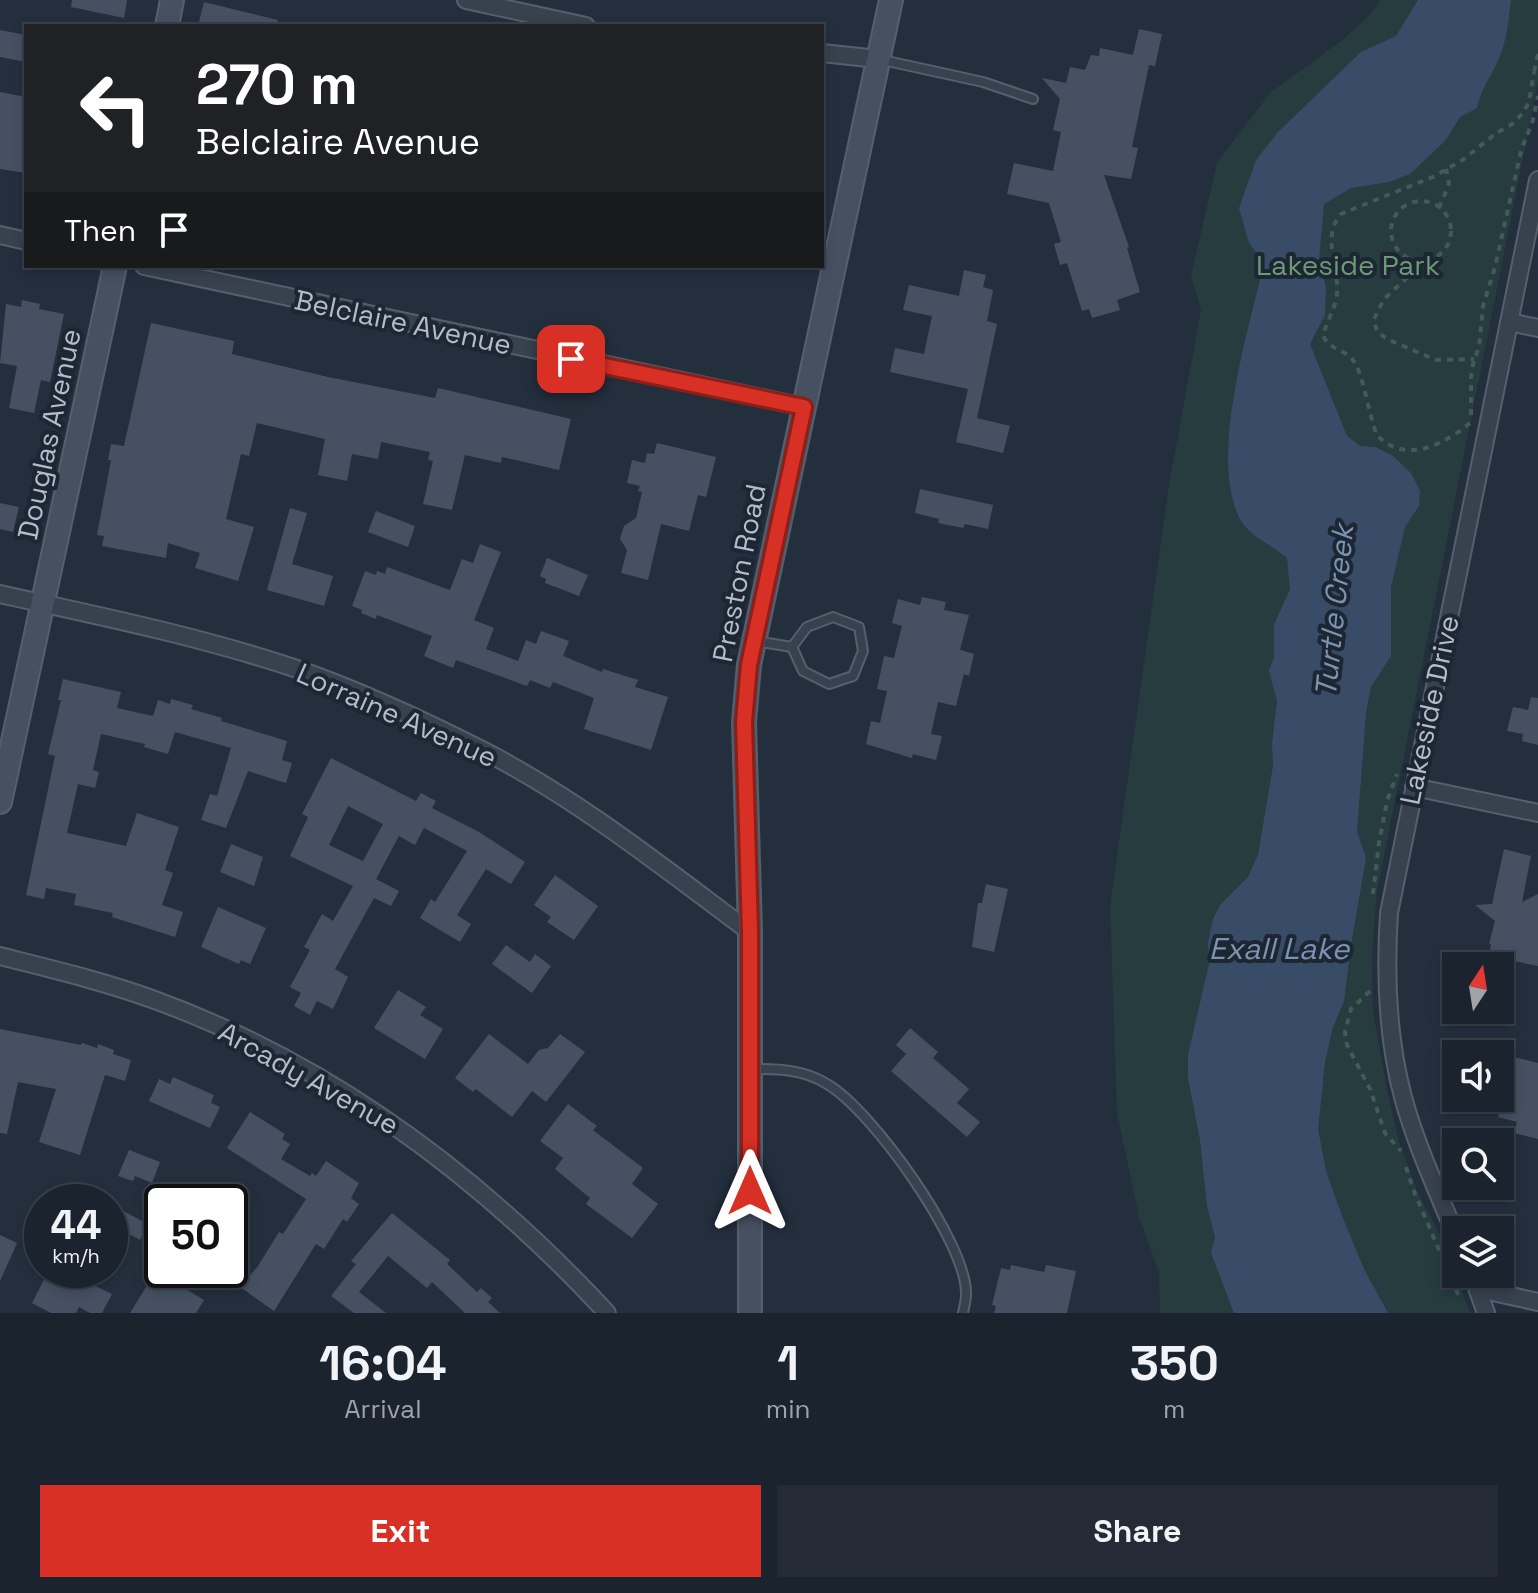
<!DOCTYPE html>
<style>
body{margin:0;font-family:"Space Grotesk",sans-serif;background:#242b36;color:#f1f3f6;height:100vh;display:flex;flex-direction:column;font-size:30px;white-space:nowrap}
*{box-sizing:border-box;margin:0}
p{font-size:26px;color:#a0a4aa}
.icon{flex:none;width:44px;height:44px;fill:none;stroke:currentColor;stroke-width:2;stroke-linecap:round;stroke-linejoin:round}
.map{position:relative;height:1313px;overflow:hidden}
.panel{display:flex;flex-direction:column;background:#1b232e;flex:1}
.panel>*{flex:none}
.banner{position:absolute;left:24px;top:24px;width:800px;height:244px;border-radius:0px;box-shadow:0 4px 12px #0003,0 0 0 2px #39404a;background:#202124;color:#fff;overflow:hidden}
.needle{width:52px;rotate:12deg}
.tools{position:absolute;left:1442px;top:952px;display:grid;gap:16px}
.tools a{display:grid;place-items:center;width:72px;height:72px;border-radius:0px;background:#1b232e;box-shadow:0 4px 12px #0003,0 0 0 2px #39404a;font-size:40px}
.speed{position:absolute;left:24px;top:1184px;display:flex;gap:16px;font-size:40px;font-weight:700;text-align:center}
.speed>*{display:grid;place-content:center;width:104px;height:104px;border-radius:50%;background:#1b232e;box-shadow:0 4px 12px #0003,0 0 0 2px #39404a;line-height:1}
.speed small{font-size:20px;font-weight:400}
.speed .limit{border:4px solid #111;border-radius:12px;background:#fff;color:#111}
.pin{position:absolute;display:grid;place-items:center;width:68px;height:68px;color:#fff;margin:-34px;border-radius:16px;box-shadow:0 4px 12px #0006}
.me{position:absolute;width:88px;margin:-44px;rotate:0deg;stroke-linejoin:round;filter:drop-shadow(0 0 6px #0008)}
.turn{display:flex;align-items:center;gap:28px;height:168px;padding:0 40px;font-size:36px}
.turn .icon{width:104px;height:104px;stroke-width:2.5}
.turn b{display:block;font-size:56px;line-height:68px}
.then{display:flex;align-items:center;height:76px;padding:0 40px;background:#0003;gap:16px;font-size:30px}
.eta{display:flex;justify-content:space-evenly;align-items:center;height:136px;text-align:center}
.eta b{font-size:48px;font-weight:800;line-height:56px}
.primary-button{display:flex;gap:16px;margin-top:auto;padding:16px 40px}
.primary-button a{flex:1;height:92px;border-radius:0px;background:#d93025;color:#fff;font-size:32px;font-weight:800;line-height:92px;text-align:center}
.primary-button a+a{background:#242b36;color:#f1f3f6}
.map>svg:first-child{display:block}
.green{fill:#263c3f}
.water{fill:#394c67}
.building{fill:#455162;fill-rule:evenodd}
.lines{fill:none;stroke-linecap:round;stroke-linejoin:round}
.lane-casing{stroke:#565f6c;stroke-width:12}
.street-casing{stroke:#565f6c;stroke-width:20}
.secondary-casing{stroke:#565f6c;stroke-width:26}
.path{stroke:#44595c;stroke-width:4;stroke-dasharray:6 6;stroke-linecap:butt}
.lane{stroke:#38414e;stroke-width:8}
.street{stroke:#38414e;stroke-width:16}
.secondary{stroke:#465061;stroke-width:22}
.route-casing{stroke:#8d1f18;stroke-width:20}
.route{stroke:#d93025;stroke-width:14}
.labels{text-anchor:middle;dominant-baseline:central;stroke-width:8;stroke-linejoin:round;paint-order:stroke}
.park-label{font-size:28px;fill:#6b9a76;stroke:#1d2633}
.street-label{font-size:28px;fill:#b4bcc9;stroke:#1d2633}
.water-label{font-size:30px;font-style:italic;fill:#7c92b1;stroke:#1d2633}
</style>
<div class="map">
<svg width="1538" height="1313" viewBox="0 0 1538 1313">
<rect width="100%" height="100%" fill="#242f3e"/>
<polygon class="green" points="1380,0 1538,0 1538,83 1377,891 1372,955 1373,1013 1388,1094 1399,1142 1418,1193 1446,1246 1470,1313 1160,1313 1159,1272 1139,1217 1117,1113 1110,906 1169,485 1201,310 1191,276 1217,163 1270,93 1341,41 1370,15"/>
<path class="water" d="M1418 0H1511C1508 21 1508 35 1500 56 1492 76 1483 83 1477 108L1460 117 1446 140 1410 174 1389 182 1351 188 1324 204 1319 260 1326 288 1325 315 1310 344 1347 436 1360 446 1375 447 1393 456 1411 473 1420 491 1419 506 1405 527 1391 587V656L1371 687 1366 712 1357 832 1366 858 1351 945 1344 1001 1332 1030 1325 1062 1318 1129 1326 1171 1342 1216 1364 1269 1388 1313H1234L1211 1253 1215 1237 1207 1206 1200 1140 1188 1078V1055L1209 964 1208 942 1213 919 1220 905 1248 877 1258 855 1273 766 1272 744 1277 701 1269 671 1274 657V625L1290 589 1287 558C1272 545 1249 536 1240 519 1208 456 1249 330 1264 263L1249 243 1239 208 1256 160 1277 133 1361 52 1396 36Z"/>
<g class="building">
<polygon points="72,0 127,0 124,18 71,7"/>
<polygon points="204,2 278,20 277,26 198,26"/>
<polygon points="1139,29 1162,34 1155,66 1149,65 1132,147 1138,148 1131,179 1104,175 1129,247 1127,248 1140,292 1117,300 1120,310 1092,318 1089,309 1082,311 1067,263 1060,265 1054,244 1061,242 1049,203 1007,194 1014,163 1053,171 1061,132 1053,130 1060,99 1042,78 1066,83 1070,67 1085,70 1091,55 1099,56 1100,48 1133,55"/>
<polygon points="0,30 26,35 26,62 0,57"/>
<polygon points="0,92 26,97 26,173 0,169"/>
<polygon points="964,270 986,275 983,287 993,290 987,321 997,324 977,418 1010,426 1003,453 956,442 968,389 890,372 895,348 924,354 932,316 903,310 909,285 959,296"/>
<polygon points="22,300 40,304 39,309 64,314 50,382 41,380 34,413 9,408 17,366 0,363 6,304 21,307"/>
<polygon points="151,323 234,341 232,354 328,377 435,398 438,388 571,419 559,470 502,457 501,463 465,455 452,510 423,504 433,461 428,460 430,452 381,442 378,459 352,454 347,481 318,475 325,439 257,423 249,456 241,454 226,519 254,527 238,581 195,568 200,553 168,543 166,558 102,546 104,536 97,535 111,460 108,460 111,444 124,446"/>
<polygon points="657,443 716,457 706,497 698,495 689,531 661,524 648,580 621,573 627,550 620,539 624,526 636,518 642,492 638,491 640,486 627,483 632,460 645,463 647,453 654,454"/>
<polygon points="920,489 993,505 988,529 965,524 963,528 938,523 939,519 915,513"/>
<polygon points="0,503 19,507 13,532 0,529"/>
<polygon points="290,508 307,513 292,564 333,576 324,606 267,590"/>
<polygon points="376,511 415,526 408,547 368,532"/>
<polygon points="480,544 501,552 474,620 494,628 486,649 518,661 526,640 536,644 541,631 569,641 563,656 602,672 603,669 638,680 635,687 668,697 651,750 584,729 594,698 553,682 550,688 530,680 527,686 456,660 453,668 424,656 432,636 377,615 376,619 361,613 362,610 352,606 365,571 376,575 377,571 385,574 387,567 450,590 462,559 473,563"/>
<polygon points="547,558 588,575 579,596 545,583 546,579 540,576"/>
<polygon points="922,597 946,602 944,610 969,615 960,650 974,654 969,676 964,674 956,706 938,702 931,734 942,736 936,760 913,754 912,758 866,744 871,721 880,723 887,691 877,689 884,656 894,658 902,626 892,623 898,599 920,605"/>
<polygon points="63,679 121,692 117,708 153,716 158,700 170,704 171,699 193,705 191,709 222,718 221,721 287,741 282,760 292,763 286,783 248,771 226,828 201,820 210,794 217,796 231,748 175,732 168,754 144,747 145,744 101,734 93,770 99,772 95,788 78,784 67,833 126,846 137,813 179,827 165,870 173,873 162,905 183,912 175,937 112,917 113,913 74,905 76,894 46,888 44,899 26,895 55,756 48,754 61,700 58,700"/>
<polygon points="1531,697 1538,698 1538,745 1522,741 1523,734 1507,731 1513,707 1528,710"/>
<path d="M331 758 416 801 421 793 436 801 432 808 479 832 525 862 511 884 486 869 457 915 471 924 460 942 420 918 431 899 435 902 467 851 424 828 415 845 399 836 376 879 399 891 391 906 374 898 335 969 348 977 333 1009 317 1001 310 1015 294 1006 301 993 290 987 310 950 304 947 322 914 333 921 353 886 290 856 308 817 302 814ZM348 806 383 824 363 861 329 845Z"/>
<polygon points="231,844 263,857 254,886 220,872"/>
<polygon points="1504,849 1531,856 1522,902 1538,894 1538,966 1489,956 1491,944 1489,944 1495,921 1475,905 1492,904"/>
<polygon points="555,875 598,906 574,940 547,922 551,917 534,905"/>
<polygon points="986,884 1008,889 994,952 972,947 978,903 982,903"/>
<polygon points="218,907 266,928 250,964 241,960 239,964 201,947"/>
<polygon points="506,945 530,962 535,954 551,966 532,993 492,964"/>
<polygon points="398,990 426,1007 420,1015 443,1029 425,1059 374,1028"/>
<polygon points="910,1028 938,1052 933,1058 969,1089 957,1103 980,1122 967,1137 891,1071 906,1054 896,1045"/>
<polygon points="0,1029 81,1045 82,1043 97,1048 98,1044 114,1050 113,1054 131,1060 125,1081 105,1075 80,1155 39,1142 56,1089 18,1082 7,1134 0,1133"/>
<polygon points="489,1034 528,1064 539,1050 548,1048 560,1034 585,1052 546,1102 532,1091 512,1117 476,1089 473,1092 455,1078"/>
<polygon points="1505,1055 1538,1063 1538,1139 1514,1133 1517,1122 1498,1117 1503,1097 1500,1096 1500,1077"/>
<polygon points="173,1077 214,1095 211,1103 220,1107 210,1128 149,1101 159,1079 170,1084"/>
<polygon points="568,1104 597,1126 593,1130 643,1168 632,1184 658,1204 632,1238 586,1204 590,1198 555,1169 563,1158 540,1141"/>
<polygon points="250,1112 285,1134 282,1139 290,1144 281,1159 310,1176 312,1173 316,1176 326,1161 359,1183 351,1198 359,1204 347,1222 343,1219 324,1249 316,1244 274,1311 240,1287 258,1266 279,1232 283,1234 306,1199 227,1148"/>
<polygon points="129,1150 160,1162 152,1183 135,1176 133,1181 118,1176"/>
<polygon points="69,1183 107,1202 59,1202"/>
<polygon points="110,1204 148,1224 140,1240 110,1224"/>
<polygon points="392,1213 450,1260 447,1264 477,1292 481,1288 492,1298 488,1302 500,1313 465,1313 432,1282 427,1288 388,1256 359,1292 386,1313 354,1313 331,1296 356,1264 351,1261"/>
<polygon points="0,1235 17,1243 0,1281"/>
<polygon points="1011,1265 1044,1272 1046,1265 1076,1271 1067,1313 994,1313 996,1306 992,1305 1001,1268 1010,1270"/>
<polygon points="49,1270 98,1270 91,1284 112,1294 102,1313 90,1313 79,1307 76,1313 51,1313 32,1303"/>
<polygon points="156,1271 204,1300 196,1313 130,1313"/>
</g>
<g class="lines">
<g class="lane-casing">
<g id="lane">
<polyline points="878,59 983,82 1033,99"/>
<polyline points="755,641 792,647 807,627 833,617 859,627 863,651 853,676 829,684 803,671 792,647"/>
<path d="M750 1069C778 1069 803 1069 827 1084 871 1109 968 1244 966 1295 966 1301 964 1307 963 1313"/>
</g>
</g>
<g class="street-casing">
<g id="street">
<polyline points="466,0 586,26"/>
<polyline points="822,53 878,59"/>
<polyline points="0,235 26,241"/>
<polyline points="144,266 804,407"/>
<polyline points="1509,322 1538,328"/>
<path d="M0 594C99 616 198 636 294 668 359 690 423 720 484 751 579 800 664 868 750 932"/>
<polyline points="1414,787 1538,813"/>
<path d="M0 956C51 969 102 981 152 999 329 1063 480 1176 607 1313"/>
<path d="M1456 1236C1437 1190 1416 1145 1403 1097 1387 1037 1385 975 1389 913L1538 180"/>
<polyline points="1472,1274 1486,1313"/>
<polyline points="1479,1289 1538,1302"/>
</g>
</g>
<g class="secondary-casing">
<g id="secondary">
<polyline points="167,26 172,0"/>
<polyline points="0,802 115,266"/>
<polyline points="750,1313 750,932 744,722 749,665 891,0"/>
</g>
</g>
<g class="path">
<polyline points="1538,54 1534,72 1538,75"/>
<circle cx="1421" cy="231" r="30"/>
<polyline points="1439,208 1449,184 1446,169"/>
<polyline points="1425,261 1384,299 1374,319 1377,332 1389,340 1436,360 1474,359"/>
<polyline points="1471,415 1471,377 1474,359 1479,348 1483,306 1495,267 1521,151 1533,120 1538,96"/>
<path d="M1470 423C1443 445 1405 465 1377 435 1369 417 1363 370 1352 359 1342 348 1329 350 1323 335 1327 321 1336 307 1337 293 1339 266 1321 237 1341 214L1435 176 1464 159 1495 134 1512 124 1523 113 1529 102 1534 72"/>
<polyline points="1373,894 1379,843 1387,801 1397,774"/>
<polyline points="1370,991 1351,1009 1345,1032 1347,1045 1370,1089 1385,1133 1401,1151"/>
<polyline points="1406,1167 1413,1189 1460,1299"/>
</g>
<use href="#lane" class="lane"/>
<use href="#street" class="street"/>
<use href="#secondary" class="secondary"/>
</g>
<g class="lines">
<g class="route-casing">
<polyline id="route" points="571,359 804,407 749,665 744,722 750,932 750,1191"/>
</g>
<use href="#route" class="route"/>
</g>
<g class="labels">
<g class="park-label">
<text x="1348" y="265">Lakeside Park</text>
</g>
<g class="street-label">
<text transform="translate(403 322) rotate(12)">Belclaire Avenue</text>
<text transform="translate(49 434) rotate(-78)">Douglas Avenue</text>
<text transform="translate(739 573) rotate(-79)">Preston Road</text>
<text transform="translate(1429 710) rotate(-78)">Lakeside Drive</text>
<text transform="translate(397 715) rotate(24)">Lorraine Avenue</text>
<text transform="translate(309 1078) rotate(29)">Arcady Avenue</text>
</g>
<g class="water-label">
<text transform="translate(1334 611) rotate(-84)">Turtle Creek</text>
<text x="1279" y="948">Exall Lake</text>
</g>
</g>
</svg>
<div class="tools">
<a><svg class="needle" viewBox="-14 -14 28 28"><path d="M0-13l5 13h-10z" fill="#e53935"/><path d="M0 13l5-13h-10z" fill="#a0a4aa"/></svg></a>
<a><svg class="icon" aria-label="sound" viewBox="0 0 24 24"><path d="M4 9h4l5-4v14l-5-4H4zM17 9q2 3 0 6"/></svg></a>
<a><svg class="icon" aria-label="search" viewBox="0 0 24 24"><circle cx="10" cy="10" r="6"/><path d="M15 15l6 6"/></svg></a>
<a><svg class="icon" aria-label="layers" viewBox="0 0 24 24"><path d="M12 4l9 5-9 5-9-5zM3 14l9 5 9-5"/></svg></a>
</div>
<div class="speed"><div>44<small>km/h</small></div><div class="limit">50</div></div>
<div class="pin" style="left:571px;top:359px;background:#d93025"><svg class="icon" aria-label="arrive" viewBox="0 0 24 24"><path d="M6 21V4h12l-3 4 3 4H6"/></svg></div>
<svg class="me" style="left:750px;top:1191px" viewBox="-20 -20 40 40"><path d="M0-17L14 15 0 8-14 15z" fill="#d93025" stroke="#fff" stroke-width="4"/></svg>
<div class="banner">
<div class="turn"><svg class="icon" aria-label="left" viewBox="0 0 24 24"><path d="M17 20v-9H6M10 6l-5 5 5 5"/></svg><div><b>270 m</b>Belclaire Avenue</div></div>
<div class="then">Then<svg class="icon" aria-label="arrive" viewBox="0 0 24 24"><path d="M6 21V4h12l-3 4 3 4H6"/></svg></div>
</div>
</div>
<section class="panel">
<div class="eta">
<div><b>16:04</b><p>Arrival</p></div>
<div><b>1</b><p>min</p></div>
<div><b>350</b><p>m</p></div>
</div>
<div class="primary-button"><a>Exit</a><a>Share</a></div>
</section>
